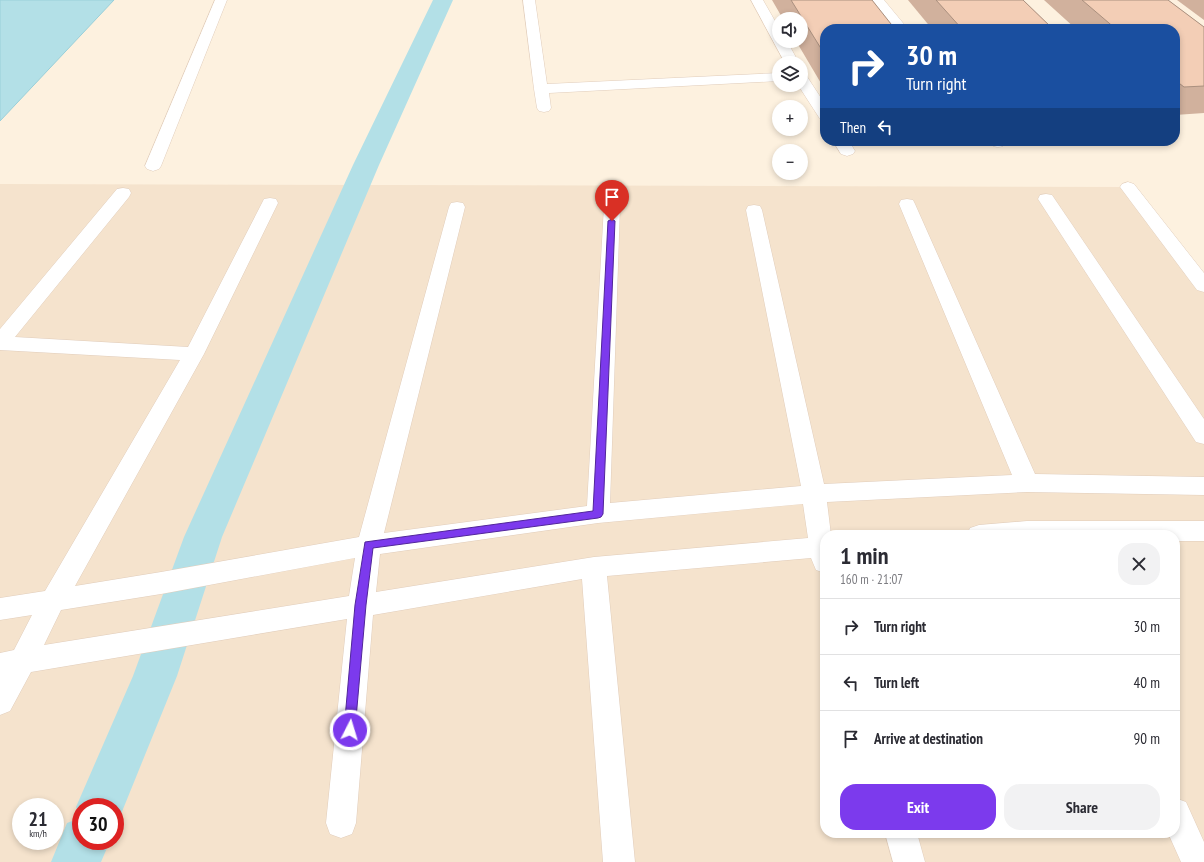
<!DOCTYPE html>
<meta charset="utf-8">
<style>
body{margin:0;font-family:"PT Sans Narrow",sans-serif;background:#f2f2f3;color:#2b2b33;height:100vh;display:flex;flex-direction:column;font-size:15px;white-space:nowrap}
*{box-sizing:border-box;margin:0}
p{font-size:13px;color:#7c7c81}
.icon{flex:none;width:22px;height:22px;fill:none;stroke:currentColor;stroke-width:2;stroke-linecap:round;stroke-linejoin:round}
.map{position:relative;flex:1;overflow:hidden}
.details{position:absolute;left:820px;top:530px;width:360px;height:308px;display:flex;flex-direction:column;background:#fff;border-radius:16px;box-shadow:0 2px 6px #0003}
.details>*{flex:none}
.banner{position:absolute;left:820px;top:24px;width:360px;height:122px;border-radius:16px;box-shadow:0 2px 6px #0003;background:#1a4fa0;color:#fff;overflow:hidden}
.buttons{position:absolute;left:772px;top:12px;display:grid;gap:8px}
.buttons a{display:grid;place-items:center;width:36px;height:36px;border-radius:50%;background:#fff;box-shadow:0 2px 6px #0003;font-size:20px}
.speed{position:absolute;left:12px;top:798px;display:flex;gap:8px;font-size:20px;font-weight:700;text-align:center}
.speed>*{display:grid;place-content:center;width:52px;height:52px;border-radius:50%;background:#fff;box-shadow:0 2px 6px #0003;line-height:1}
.speed small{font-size:10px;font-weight:400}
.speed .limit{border:6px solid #d22;background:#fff;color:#111}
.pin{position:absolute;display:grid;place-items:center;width:34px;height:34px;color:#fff;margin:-41px -17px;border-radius:50% 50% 50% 0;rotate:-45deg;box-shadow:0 0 4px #0007}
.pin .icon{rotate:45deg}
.me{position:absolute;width:44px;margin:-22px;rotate:5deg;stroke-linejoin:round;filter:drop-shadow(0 0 3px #0008)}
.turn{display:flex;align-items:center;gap:14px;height:84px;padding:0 20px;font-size:18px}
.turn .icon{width:52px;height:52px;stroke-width:2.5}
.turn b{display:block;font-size:28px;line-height:34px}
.then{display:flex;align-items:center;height:38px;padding:0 20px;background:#0003;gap:8px;font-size:15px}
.round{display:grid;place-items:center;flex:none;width:42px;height:42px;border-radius:16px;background:#f2f2f3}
.head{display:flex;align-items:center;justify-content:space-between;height:68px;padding:0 20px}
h1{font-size:24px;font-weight:700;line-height:30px}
.action{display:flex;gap:8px;margin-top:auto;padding:8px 20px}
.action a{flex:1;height:46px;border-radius:16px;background:#7c3aed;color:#fff;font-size:16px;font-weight:700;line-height:46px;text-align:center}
.action a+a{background:#f2f2f3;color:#2b2b33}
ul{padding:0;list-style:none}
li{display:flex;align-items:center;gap:12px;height:56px;padding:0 20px;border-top:1px solid #e1e1e2}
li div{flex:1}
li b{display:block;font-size:15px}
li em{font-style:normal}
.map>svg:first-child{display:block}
.residential{fill:#f5e3cd;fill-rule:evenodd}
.water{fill:#b3e0e7;stroke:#99cfd9}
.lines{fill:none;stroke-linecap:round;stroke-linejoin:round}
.canal{fill:#b3e0e7;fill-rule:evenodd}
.minor-casing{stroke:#e1cdbb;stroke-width:1}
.minor{fill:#fff;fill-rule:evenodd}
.wall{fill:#d1b19d}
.building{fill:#f3ceb6;stroke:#aa907f}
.route{fill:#7c3aed;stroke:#51269a}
</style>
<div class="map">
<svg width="1204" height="862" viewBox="0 0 1204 862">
<rect width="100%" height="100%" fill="#fdf1df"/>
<path class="residential" d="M0 184 1128 187 1204 286V862H0ZM825 535H1175V833H825ZM21 807H55V841H21ZM81 807H115V841H81Z"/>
<polygon class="water" points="0,0 114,0 0,121"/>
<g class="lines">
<polygon class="canal" points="433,0 453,0 379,165 222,537 177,676 117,824 115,825 115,807 81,807 81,841 110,841 101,862 51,862 67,823 80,818 76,807 133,676 184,537 353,165"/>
<g class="minor-casing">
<g id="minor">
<polygon points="215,0 227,0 161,166 159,169 153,171 147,169 145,166"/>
<polygon points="523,0 535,0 547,84 779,73 779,81 549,93 551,108 549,111 544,112 539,111 537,108 534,89"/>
<polygon points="751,0 763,0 779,28 779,41 787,41 799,63 785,63"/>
<polygon points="872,0 884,0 908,29 895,29"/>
<polygon points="801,74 806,75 825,104 825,120 820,119 798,85 801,85"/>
<polygon points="833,141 849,141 855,151 853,154 847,156 841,154"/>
<path d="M988 141H1004L1006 143 1003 146C996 148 993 147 988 141Z"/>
<polygon points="1128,182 1134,184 1204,273 1204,292 1197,290 1120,187 1122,184"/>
<path d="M123 188 129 189 131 193 129 197 15 337 188 347 262 203 264 199 270 198 276 199 278 203 204 354 75 586 161 572 359 537 449 207 451 203 457 202 463 203 465 207 384 533 587 506 604 206 606 202 612 201 618 202 620 206 610 503 801 486 746 210 748 206 754 205 760 206 762 210 824 484 1012 475 899 204 901 200 907 199 913 200 915 204 1035 474 1204 477V495L1027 492 827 502 831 535H825V573L816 570 811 558 607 576 635 862H603L582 579 373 615 356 823 352 834 341 838 330 834 326 823 347 619 31 672 10 711 0 715V653L14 650 32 615 0 620V598L45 591 180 360 0 350V329L117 189ZM803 504 808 538 594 557 376 592 380 554 598 523ZM355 558 349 596 44 645 61 610 161 594Z"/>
<polygon points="1046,194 1052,195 1204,419 1204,444 1196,442 1038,199 1040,195"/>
<polygon points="1027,521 1204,521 1204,541 1175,541 1175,535 967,535 970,528 979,525"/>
<polygon points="1175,798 1186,802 1204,842 1204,862 1181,862 1168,833 1175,833"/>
<polygon points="885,833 917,833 925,862 893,862"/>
</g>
</g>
<use href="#minor" class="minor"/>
</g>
<g class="wall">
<polygon points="772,0 872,0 825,29 825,90 796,41 801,41 801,19 783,19"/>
<polygon points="908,0 1023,0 1053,29 932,29"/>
<polygon points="1044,0 1168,0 1204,27 1204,113 1175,115 1175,29 1076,29"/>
<polygon points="1177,0 1204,0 1204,20"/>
</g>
<g class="building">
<polygon points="791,0 872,0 895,29 825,29 825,55"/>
<polygon points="936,0 1023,0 1053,29 962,29"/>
<polygon points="1082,0 1168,0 1204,27 1204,86 1184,87 1175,80 1175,29 1116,29"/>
</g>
<polygon class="route" points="612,219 615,221 603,514 601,517 598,518 373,548 366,605 355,730 354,734 350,735 345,734 344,730 355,605 365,542 593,511 608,221"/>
</svg>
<div class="buttons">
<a><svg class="icon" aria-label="sound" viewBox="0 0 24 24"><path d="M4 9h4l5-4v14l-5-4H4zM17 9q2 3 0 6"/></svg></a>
<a><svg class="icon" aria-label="layers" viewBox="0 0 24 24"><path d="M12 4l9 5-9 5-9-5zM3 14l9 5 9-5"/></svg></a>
<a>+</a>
<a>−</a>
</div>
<div class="speed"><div>21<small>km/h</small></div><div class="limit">30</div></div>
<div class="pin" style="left:612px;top:221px;background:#d93025"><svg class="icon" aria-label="arrive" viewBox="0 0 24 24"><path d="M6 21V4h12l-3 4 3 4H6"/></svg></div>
<svg class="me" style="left:350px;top:730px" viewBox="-20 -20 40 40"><circle r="17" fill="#7c3aed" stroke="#fff" stroke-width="3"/><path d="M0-11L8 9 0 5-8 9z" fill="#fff"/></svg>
<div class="banner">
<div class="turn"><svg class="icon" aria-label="right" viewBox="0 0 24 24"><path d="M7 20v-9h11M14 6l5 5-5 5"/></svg><div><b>30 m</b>Turn right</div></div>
<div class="then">Then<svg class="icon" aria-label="left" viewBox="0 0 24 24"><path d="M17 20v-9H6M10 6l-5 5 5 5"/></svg></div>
</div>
<section class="details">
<div class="head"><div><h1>1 min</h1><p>160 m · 21:07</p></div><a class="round"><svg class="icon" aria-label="close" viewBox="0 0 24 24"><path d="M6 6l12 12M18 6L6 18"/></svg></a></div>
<ul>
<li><svg class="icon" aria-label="right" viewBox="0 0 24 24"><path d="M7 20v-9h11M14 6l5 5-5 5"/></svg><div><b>Turn right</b></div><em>30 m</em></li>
<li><svg class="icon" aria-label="left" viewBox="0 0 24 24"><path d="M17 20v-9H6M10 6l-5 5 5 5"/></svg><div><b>Turn left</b></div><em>40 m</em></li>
<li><svg class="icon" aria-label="arrive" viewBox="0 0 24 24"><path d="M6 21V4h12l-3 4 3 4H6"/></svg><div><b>Arrive at destination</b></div><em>90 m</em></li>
</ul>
<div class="action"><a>Exit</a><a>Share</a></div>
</section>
</div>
